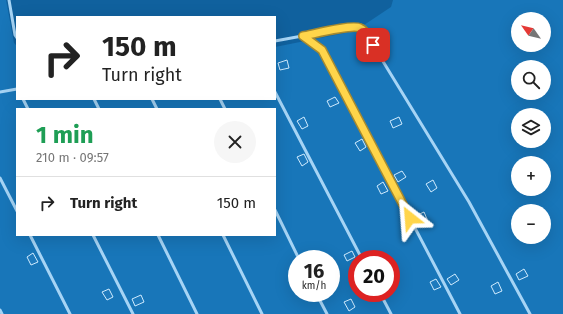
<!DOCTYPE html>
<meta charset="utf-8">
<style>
body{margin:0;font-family:"Fira Sans",sans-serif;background:#f6f6f6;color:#222;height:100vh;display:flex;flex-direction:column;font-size:15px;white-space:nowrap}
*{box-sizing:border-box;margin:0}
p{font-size:13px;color:#767676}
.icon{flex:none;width:22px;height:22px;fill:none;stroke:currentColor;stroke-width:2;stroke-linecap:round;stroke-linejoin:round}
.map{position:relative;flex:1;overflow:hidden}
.sheet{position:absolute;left:16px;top:108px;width:260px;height:128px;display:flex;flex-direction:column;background:#fff;border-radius:0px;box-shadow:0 4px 16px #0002}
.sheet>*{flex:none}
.banner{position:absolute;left:16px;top:16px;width:260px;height:84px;border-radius:0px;box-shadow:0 4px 16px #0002;background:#fff;color:#222;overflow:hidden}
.needle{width:26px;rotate:304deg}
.tools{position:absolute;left:511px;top:12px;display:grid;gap:8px}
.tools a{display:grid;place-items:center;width:40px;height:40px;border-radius:50%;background:#fff;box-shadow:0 4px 16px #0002;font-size:20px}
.speed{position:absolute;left:288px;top:250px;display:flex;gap:8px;font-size:20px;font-weight:700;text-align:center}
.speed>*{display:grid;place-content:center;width:52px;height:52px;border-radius:50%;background:#fff;box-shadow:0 4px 16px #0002;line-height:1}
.speed small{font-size:10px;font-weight:400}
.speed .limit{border:6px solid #d22;background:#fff;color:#111}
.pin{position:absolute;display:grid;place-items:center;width:34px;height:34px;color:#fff;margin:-17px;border-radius:8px;box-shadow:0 2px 6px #0006}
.me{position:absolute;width:44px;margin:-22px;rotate:332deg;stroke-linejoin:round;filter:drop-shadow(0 0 3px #0008)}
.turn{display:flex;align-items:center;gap:14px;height:84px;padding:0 20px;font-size:18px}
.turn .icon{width:52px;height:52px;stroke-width:2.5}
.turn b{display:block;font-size:28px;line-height:34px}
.round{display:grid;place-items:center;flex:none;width:42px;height:42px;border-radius:21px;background:#f6f6f6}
.overview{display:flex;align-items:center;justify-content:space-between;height:68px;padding:0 20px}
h1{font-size:24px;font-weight:700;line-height:30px;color:#1e9e55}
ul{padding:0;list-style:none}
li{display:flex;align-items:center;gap:12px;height:52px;padding:0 20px;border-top:1px solid #e0e0e0}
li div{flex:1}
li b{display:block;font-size:15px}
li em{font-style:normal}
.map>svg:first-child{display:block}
.green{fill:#1876b9;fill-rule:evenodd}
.building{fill:#1e7abd;stroke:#cfebfe}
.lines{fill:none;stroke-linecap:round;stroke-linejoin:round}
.lane{stroke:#a6d4f5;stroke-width:3}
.route-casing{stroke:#a68a30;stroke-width:10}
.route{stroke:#ffd54a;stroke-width:7}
</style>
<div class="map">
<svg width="563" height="314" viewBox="0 0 563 314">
<rect width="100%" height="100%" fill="#10619e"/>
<path class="green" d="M0 0H6L14 43 17 46V99H275V47L355 31 391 7 393 0H563V314H0ZM518 19H544V45H518ZM518 67H544V93H518ZM17 109H275V235H17ZM518 115H544V141H518ZM518 163H544V189H518ZM518 211H544V237H518ZM297 259H331V293H297ZM357 259H391V293H357Z"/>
<g class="building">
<polygon points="287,60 289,68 280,70 278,63"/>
<polygon points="335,97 339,103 330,107 327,101"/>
<polygon points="304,117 308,126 302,129 297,121"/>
<polygon points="399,117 402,124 393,128 390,121"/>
<polygon points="362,139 366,147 360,151 355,143"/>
<polygon points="304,154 308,162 302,166 297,157"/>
<polygon points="402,171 406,177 398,182 394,175"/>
<polygon points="433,180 437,188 431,192 426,184"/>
<polygon points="383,182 388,191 381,194 377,186"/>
<polygon points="424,212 427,219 418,223 415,216"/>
<polygon points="352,251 355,257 347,261 344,255"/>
<polygon points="33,253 38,262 31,265 27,257"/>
<polygon points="524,269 528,276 519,280 516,274"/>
<polygon points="455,274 459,280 451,285 447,279"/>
<polygon points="436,279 441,287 434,290 430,282"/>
<polygon points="498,282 502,291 495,294 491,286"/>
<polygon points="109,289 113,297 107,300 102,292"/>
<polygon points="141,295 144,302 135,306 132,299"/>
<polygon points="351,299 355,307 349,311 344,302"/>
</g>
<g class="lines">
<g class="lane">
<polyline points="9,0 15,35 17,38"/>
<polyline points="303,36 322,50 460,314"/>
<polyline points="275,41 351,27 360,28 365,32 469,202 530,314"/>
<polyline points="0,92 17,89"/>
<polyline points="275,92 362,259"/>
<polyline points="23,99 28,109"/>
<polyline points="94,99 99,109"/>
<polyline points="152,99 157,109"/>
<polyline points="220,99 225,109"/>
<polyline points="0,178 17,211"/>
<polyline points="275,210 299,259"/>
<polyline points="30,235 70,314"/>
<polyline points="93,235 133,314"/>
<polyline points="158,235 197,314"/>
<polyline points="223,235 262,314"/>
<polyline points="316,293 327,314"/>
<polyline points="380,293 391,314"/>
<polyline points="0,310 2,314"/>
</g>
</g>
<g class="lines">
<g class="route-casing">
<path id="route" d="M373 45C370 40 366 30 360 28 352 24 314 34 303 36L322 50 410 218"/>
</g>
<use href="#route" class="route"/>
</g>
</svg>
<div class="tools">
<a><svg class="needle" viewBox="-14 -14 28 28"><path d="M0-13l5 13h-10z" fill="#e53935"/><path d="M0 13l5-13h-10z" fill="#767676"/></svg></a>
<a><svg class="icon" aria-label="search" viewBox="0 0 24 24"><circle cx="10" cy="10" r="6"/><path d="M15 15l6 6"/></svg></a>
<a><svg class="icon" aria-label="layers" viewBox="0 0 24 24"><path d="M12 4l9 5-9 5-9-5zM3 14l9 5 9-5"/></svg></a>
<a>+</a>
<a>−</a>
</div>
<div class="speed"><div>16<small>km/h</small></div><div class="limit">20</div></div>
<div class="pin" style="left:373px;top:45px;background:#d93025"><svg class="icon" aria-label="arrive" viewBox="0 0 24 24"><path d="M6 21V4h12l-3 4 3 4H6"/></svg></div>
<svg class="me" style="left:410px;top:218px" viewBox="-20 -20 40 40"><path d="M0-17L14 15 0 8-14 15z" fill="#ffd54a" stroke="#fff" stroke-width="4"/></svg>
<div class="banner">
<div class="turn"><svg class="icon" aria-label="right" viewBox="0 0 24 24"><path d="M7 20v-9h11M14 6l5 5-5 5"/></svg><div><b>150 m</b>Turn right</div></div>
</div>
<section class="sheet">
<div class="overview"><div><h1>1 min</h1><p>210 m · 09:57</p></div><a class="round"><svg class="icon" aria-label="close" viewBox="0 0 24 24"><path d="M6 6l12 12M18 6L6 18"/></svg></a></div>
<ul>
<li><svg class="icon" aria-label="right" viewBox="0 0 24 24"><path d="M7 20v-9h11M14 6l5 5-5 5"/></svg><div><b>Turn right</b></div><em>150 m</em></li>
</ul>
</section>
</div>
